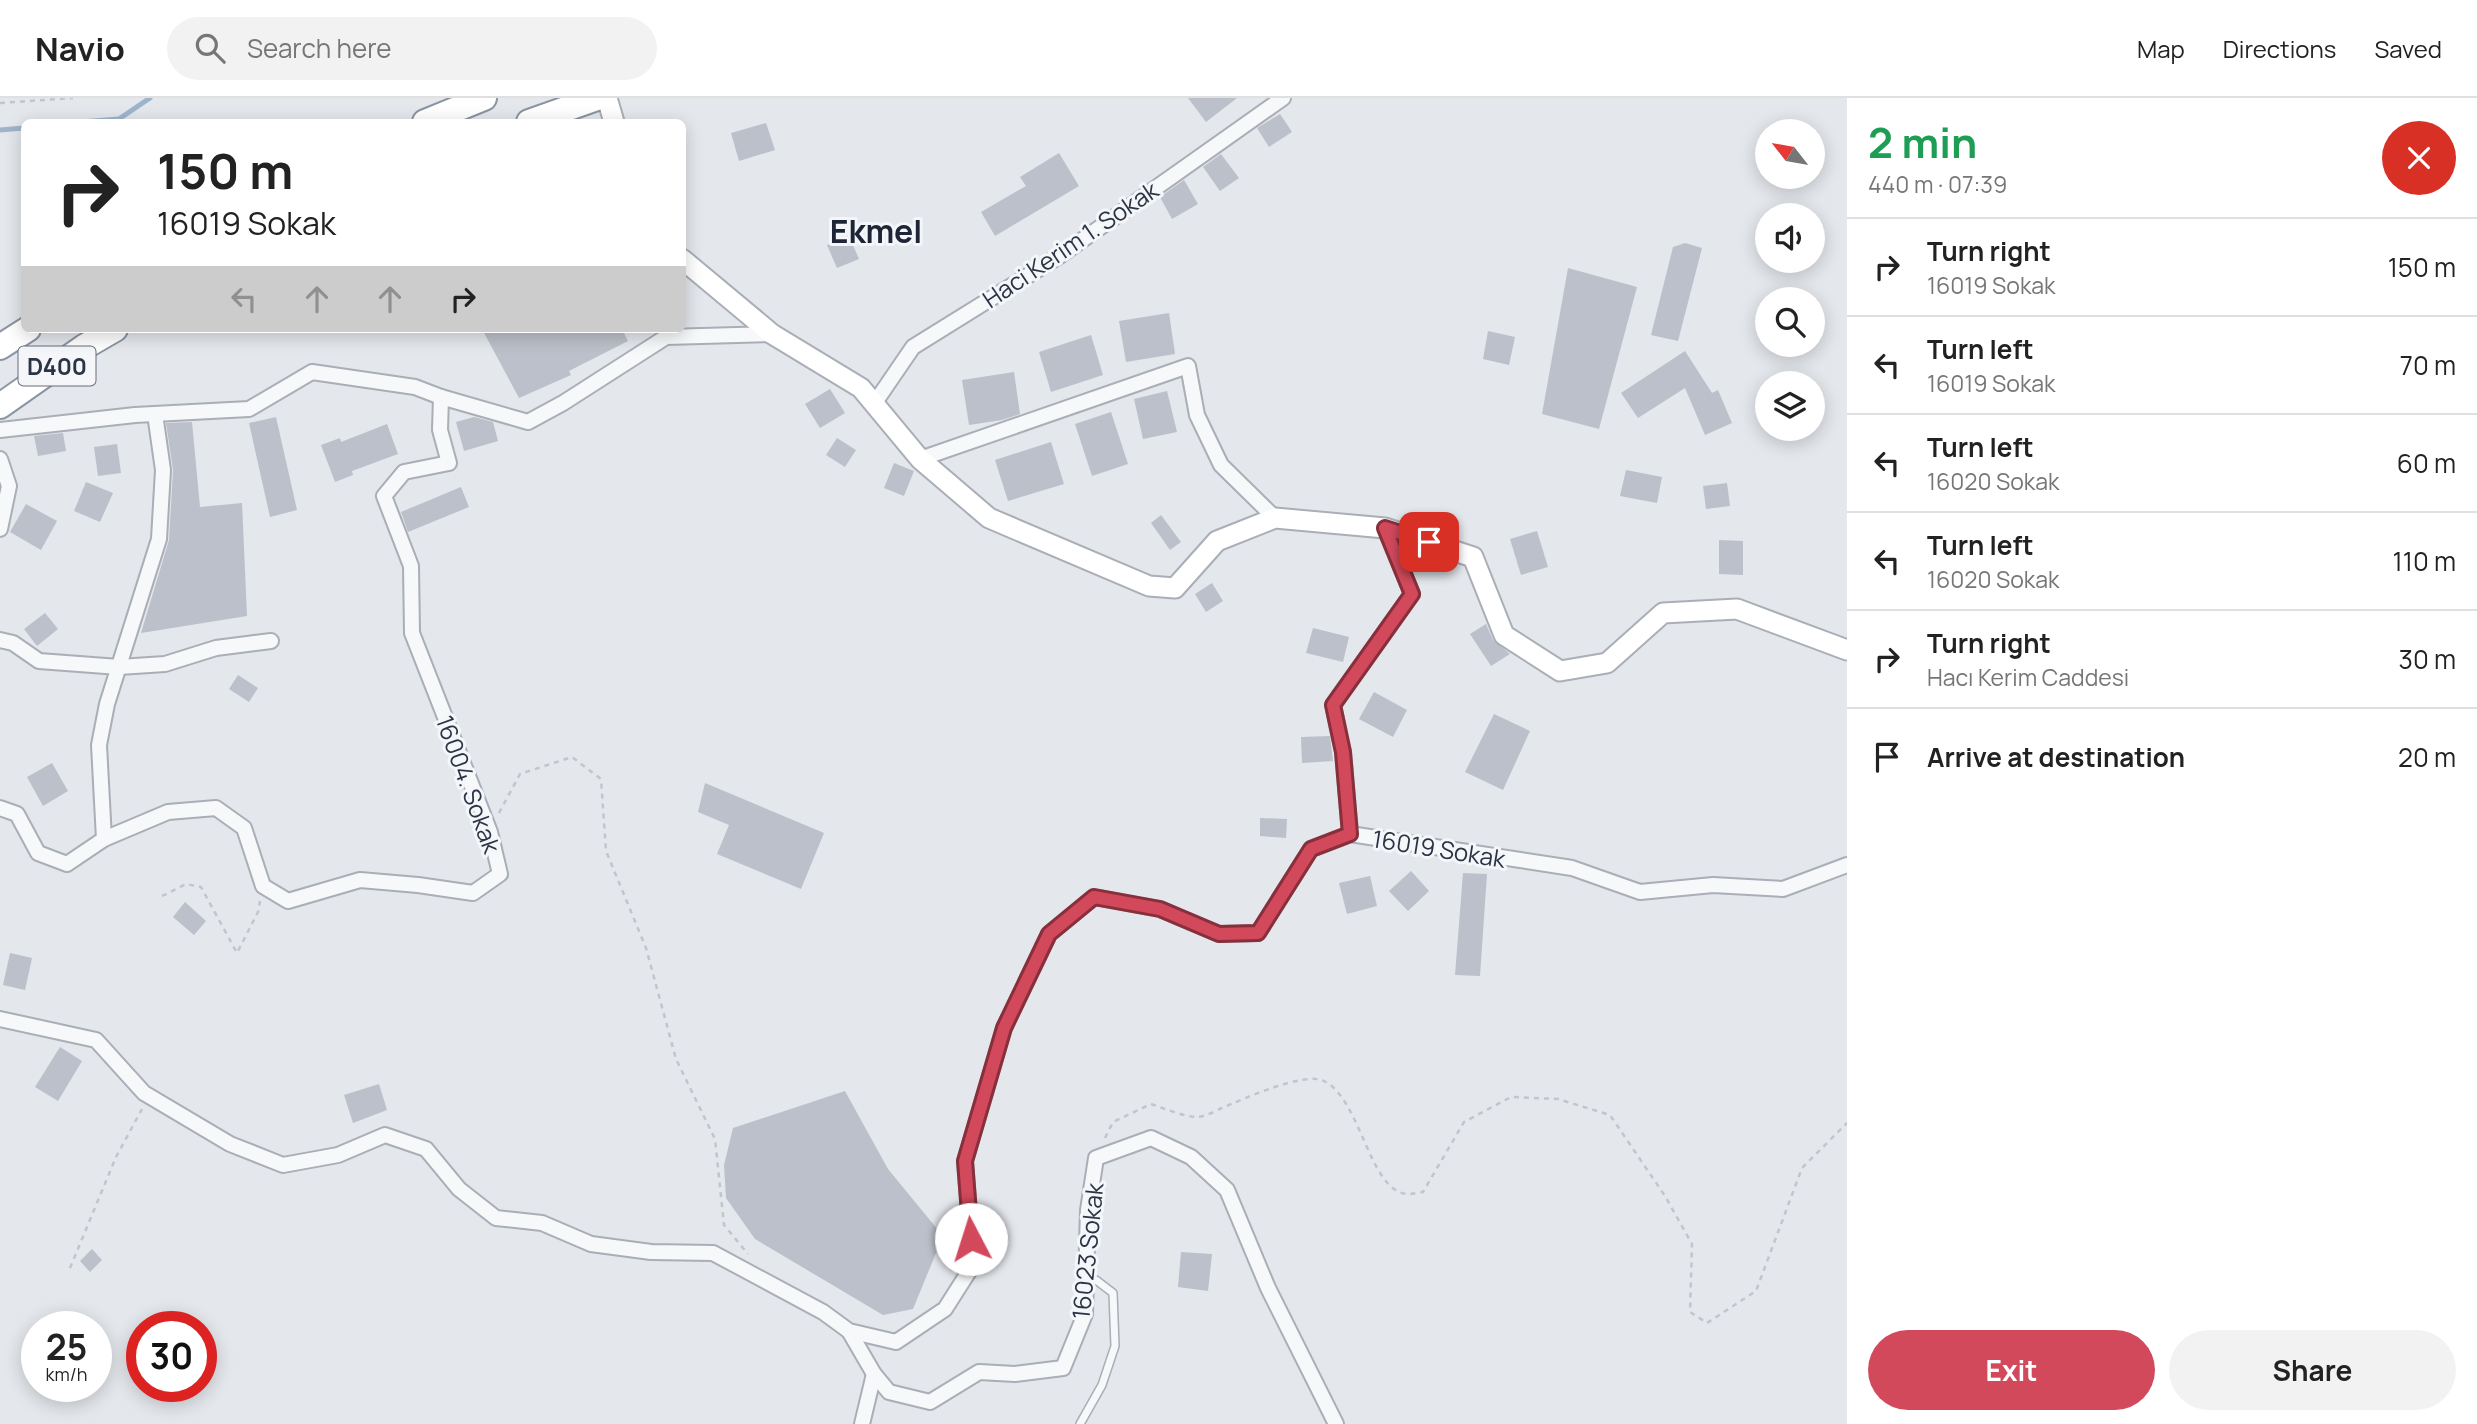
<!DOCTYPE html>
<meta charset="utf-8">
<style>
body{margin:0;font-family:Manrope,sans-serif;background:#f2f2f2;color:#222;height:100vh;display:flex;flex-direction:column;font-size:26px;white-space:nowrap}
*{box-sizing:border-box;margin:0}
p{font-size:23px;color:#767676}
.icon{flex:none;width:38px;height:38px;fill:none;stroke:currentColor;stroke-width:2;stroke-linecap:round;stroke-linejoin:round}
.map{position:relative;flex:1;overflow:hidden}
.panel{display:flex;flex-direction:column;background:#fff;width:630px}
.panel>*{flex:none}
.guide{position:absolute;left:21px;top:21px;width:665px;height:214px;border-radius:10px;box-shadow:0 4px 18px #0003;background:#fff;color:#222;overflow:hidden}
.needle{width:46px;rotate:301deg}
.controls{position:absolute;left:1755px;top:21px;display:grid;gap:14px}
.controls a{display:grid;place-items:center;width:70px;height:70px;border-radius:50%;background:#fff;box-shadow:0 4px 18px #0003;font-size:35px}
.speed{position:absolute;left:21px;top:1213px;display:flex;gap:14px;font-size:35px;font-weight:700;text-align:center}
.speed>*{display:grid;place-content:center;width:91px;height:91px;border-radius:50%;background:#fff;box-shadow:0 4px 18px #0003;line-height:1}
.speed small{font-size:18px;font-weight:400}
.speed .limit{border:10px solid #d22;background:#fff;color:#111}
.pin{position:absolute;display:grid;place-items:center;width:60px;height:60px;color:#fff;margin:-30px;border-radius:14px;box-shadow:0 4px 10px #0006}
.me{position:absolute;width:77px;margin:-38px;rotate:355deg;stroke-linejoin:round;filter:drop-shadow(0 0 5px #0008)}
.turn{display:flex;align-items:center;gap:24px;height:147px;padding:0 21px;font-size:32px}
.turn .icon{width:91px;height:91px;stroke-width:2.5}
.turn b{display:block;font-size:49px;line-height:60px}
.lanes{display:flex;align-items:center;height:66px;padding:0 21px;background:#0003;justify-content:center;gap:35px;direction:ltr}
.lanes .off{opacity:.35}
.round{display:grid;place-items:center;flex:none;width:74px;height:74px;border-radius:37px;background:#f2f2f2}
.overview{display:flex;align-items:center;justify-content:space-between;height:119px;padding:0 21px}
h1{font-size:42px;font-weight:700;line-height:52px;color:#1e9e55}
.primary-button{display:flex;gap:14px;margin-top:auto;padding:14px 21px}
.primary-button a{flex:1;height:80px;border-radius:42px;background:#d1495b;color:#fff;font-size:28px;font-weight:700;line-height:80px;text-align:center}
.primary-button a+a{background:#f2f2f2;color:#222}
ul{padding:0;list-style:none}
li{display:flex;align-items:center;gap:21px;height:98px;padding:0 21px;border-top:2px solid #e0e0e0}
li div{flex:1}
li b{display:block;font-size:26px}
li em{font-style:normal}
header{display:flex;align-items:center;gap:42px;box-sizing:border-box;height:98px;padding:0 35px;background:#fff;border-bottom:2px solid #e0e0e0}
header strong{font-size:33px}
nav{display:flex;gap:38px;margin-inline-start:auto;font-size:24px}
.search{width:490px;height:63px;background:#f2f2f2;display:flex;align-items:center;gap:18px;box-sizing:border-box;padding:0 24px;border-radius:38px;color:#767676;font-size:26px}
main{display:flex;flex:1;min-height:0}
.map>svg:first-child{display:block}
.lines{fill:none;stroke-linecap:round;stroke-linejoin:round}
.stream{stroke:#9fb4cc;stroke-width:5}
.building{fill:#bbc0ca}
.lane-casing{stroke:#a9aeb7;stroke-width:10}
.street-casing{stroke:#a9aeb7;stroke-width:18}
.secondary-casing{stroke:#a9aeb7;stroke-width:23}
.highway-casing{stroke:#8b94a3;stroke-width:28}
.path{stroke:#c2c5cb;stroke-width:2.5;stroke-dasharray:5 5;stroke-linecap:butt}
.lane{stroke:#f7f8fa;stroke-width:7}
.street{stroke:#f7f8fa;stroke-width:14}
.secondary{stroke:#fff;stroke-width:19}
.highway{stroke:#fff;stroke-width:24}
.route-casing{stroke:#882f3b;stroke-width:18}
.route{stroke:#d1495b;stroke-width:12}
.labels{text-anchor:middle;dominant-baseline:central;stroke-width:6;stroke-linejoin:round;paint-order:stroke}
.shield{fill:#f4f6f9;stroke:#676e7b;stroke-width:2}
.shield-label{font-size:23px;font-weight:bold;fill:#2b3445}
.street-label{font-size:24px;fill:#2b3445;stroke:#f4f6f9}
.district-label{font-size:32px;font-weight:bold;fill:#1d2536;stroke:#f4f6f9}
</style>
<header>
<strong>Navio</strong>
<div class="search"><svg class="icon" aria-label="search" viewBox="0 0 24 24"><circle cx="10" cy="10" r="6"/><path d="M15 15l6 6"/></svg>Search here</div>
<nav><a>Map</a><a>Directions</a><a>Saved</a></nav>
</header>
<main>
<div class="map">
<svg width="1847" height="1326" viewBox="0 0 1847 1326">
<rect width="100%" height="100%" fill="#e4e7ec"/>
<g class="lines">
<g class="stream">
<polyline points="81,24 119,21 150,0"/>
<polyline points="0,32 24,30"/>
</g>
</g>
<g class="building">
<polygon points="1188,0 1237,0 1206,24"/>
<polygon points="1280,16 1292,34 1269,49 1257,30"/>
<polygon points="766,25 775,52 739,63 731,35"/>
<polygon points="1059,55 1079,88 995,138 981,114 1026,88 1020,79"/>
<polygon points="1221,56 1239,80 1220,93 1203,69"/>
<polygon points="1184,82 1198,106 1172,121 1160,99"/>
<polygon points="849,138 859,161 837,170 827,147"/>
<polygon points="1685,145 1702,150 1678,243 1651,237 1673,149"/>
<polygon points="1568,170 1637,189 1599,331 1542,316"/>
<polygon points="1169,215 1175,256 1126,264 1119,223"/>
<polygon points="482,231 622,231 628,243 569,273 571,277 519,300"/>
<polygon points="1488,233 1515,239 1509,267 1483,261"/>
<polygon points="1091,237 1103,277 1051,294 1039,254"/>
<polygon points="1685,253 1712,295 1718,292 1732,325 1705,337 1685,290 1638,320 1621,295"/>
<polygon points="1014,274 1020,316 1002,322 969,327 962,282"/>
<polygon points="830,291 845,315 820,330 805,306"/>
<polygon points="1167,293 1177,334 1143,341 1134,301"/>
<polygon points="1111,314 1128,366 1092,378 1075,326"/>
<polygon points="276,319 297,412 270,419 249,325"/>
<polygon points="474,319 493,324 498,343 464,353 456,324"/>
<polygon points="192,324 200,409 242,405 247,518 141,535 169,442 173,372 166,325"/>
<polygon points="387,326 398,356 352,373 353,377 335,384 321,347 340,340 341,344"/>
<polygon points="63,335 66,353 38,358 34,338"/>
<polygon points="837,340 856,352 845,369 826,357"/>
<polygon points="1051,344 1064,386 1008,403 995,362"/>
<polygon points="117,346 121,375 98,378 94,349"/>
<polygon points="894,365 914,373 904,398 884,390"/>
<polygon points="1626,372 1662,379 1657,405 1620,398"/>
<polygon points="86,384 113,395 100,424 74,413"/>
<polygon points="1727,385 1730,408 1706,411 1703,388"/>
<polygon points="461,389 469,409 408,434 401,414"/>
<polygon points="26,406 57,423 41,452 10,434"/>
<polygon points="1161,417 1181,444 1170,452 1151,425"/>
<polygon points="1537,433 1548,469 1521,477 1510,441"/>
<polygon points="1719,442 1743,443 1743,477 1719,476"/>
<polygon points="1212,485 1223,503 1206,514 1195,496"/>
<polygon points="45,515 58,531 37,548 24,531"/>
<polygon points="1486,526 1493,542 1510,556 1491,568 1470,536"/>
<polygon points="1313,530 1349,539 1343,564 1306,555"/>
<polygon points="238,577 258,590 249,604 229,591"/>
<polygon points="1374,594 1407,612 1393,639 1359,621"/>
<polygon points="1494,616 1530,633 1503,692 1465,674"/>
<polygon points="1330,638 1333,663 1302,665 1301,639"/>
<polygon points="52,665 68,693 43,708 27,679"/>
<polygon points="705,685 824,735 801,791 717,756 729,727 698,714"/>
<polygon points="1260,720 1287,721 1286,740 1260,738"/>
<polygon points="1411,773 1429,793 1408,813 1389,793"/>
<polygon points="1463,775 1487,776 1480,878 1455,877"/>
<polygon points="1370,778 1377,808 1347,816 1339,785"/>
<polygon points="185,804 206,823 194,837 173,819"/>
<polygon points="10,855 32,860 25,892 3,887"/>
<polygon points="60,949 82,963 58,1003 35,989"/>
<polygon points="379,986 387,1012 353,1025 344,997"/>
<polygon points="845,993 888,1071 943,1138 913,1211 883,1217 755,1141 726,1100 724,1067 733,1030"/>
<polygon points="92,1151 102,1162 90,1174 80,1163"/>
<polygon points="1181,1154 1212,1156 1208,1193 1178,1189"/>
</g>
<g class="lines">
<g class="lane-casing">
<polyline id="lane" points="1080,1326 1102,1287 1115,1248 1113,1195 1096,1182 1086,1183"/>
</g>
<g class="street-casing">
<g id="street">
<polyline points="874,306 913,249 1061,157 1283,0"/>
<polyline points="0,332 135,317 249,311 312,274 415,289 441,299 528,324 563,305 666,239 772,236"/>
<polyline points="0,361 9,388 0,431"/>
<polyline points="920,361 1188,268 1197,317 1221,367 1275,420"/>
<polyline points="0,542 13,545 39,563 119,569 165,566 216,550 271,543"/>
<polyline points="0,710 17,716 38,755 67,766 104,741 168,714 216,710 244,730 263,788 288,803 360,782 418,787 473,795 500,776 490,734 412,535 411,468 384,398 404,374 449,365 440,332 441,299"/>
<polyline points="1350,736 1343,654 1333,607 1412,496 1385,430"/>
<polyline points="104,741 99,647 107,606 159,441 163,372 155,316"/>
<polyline points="0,921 96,942 144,995 230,1046 283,1067 338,1057 385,1037 426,1051 459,1091 496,1120 542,1125 591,1146 651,1154 713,1155 823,1214 849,1233 896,1244 945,1211 973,1167 965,1063 1004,930 1049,836 1094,799 1160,811 1219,836 1258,835 1311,751 1350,736 1572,770 1640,794 1713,787 1783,791 1847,767"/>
<polyline points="849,1233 874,1276 889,1294 930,1304 979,1274 1015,1276 1063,1270 1085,1216 1088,1112 1096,1060 1151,1040 1191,1059 1227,1092 1268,1190 1336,1326"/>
<polyline points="862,1326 874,1276"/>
</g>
</g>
<g class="secondary-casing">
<g id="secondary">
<polyline points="607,0 614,24"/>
<polyline points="682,161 772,236 861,290 920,361 989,420 1149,488 1175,490 1217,443 1275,420 1385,430 1473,459 1504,537 1560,573 1607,565 1663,515 1737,511 1847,552"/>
</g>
</g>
<g class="highway-casing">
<g id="highway">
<polyline points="425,24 484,0"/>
<polyline points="529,24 597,0"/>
<polyline points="0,249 28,231"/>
<polyline points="0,308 84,249 115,231"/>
</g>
</g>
<g class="path">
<polyline points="0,5 73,0"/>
<polyline points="499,715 520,676 572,659 601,681 606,753 646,850 676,961 715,1041 724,1127 748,1156"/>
<polyline points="162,798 186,786 201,789 237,855 258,814 260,803"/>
<path d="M1105 1040 1113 1024 1151 1006C1163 1010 1185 1019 1197 1019 1205 1019 1215 1013 1222 1010 1243 1001 1305 973 1324 983 1361 1001 1369 1093 1407 1096 1411 1097 1418 1094 1423 1094L1464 1024 1511 999 1558 1001 1610 1017 1665 1098 1692 1146 1690 1214 1707 1225 1756 1193 1802 1070 1847 1025"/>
<polyline points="70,1170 116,1059 142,1011"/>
</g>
<use href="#lane" class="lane"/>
<use href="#street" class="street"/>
<use href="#secondary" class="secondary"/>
<use href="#highway" class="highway"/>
</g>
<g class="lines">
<g class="route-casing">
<polyline id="route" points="971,1141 965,1063 1004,930 1049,836 1094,799 1160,811 1219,836 1258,835 1311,751 1350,736 1343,654 1333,607 1412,496 1385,430 1429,444"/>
</g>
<use href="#route" class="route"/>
</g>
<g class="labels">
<rect class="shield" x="18.5" y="248.5" width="77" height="39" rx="5"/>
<g class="shield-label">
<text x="57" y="268">D400</text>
</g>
<g class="street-label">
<text transform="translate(1070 146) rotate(-34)">Haci Kerim 1. Sokak</text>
<text transform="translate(469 686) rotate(70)">16004. Sokak</text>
<text transform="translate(1439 750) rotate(9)">16019 Sokak</text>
<text transform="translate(1087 1153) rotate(-84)">16023 Sokak</text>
</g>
<g class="district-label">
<text x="876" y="133">Ekmel</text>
</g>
</g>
</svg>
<div class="controls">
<a><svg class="needle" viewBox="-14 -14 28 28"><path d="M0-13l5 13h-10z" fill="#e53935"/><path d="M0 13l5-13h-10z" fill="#767676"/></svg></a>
<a><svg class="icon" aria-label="sound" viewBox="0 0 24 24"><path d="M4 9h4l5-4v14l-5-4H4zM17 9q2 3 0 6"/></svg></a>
<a><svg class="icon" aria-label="search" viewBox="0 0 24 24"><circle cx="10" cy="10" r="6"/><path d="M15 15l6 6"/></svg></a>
<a><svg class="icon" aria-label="layers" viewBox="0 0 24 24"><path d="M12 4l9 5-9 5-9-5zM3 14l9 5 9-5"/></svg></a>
</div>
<div class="speed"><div>25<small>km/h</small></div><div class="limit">30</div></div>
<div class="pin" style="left:1429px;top:444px;background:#d93025"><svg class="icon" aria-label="arrive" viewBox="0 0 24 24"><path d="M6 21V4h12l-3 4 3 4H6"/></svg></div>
<svg class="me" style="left:971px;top:1141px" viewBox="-20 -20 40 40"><circle r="19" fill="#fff"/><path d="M0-13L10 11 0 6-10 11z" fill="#d1495b"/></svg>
<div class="guide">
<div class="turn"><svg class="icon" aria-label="right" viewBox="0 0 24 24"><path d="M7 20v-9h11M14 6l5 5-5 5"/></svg><div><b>150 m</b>16019 Sokak</div></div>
<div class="lanes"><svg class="icon off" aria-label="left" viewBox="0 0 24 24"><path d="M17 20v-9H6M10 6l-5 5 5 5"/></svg><svg class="icon off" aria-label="ahead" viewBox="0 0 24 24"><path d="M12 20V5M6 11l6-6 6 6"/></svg><svg class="icon off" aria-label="ahead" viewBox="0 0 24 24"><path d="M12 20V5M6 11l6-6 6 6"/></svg><svg class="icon" aria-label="right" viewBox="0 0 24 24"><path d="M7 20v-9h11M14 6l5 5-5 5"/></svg></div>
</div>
</div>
<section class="panel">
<div class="overview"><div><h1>2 min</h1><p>440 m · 07:39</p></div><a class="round" style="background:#d93025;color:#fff"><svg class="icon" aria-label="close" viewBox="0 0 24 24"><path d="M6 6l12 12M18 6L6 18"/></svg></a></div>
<ul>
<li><svg class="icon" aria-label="right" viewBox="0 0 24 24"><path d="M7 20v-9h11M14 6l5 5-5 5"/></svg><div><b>Turn right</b><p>16019 Sokak</p></div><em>150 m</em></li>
<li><svg class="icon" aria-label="left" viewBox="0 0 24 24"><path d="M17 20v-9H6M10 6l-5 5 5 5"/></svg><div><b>Turn left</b><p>16019 Sokak</p></div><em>70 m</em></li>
<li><svg class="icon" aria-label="left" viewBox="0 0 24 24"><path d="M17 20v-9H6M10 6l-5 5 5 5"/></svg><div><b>Turn left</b><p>16020 Sokak</p></div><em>60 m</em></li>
<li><svg class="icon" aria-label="left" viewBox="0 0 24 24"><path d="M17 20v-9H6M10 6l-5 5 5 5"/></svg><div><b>Turn left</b><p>16020 Sokak</p></div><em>110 m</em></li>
<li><svg class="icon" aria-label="right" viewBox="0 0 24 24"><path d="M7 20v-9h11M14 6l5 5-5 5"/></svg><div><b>Turn right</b><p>Hacı Kerim Caddesi</p></div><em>30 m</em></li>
<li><svg class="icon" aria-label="arrive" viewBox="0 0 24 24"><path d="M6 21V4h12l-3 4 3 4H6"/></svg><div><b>Arrive at destination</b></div><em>20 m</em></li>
</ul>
<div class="primary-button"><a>Exit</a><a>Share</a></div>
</section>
</main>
